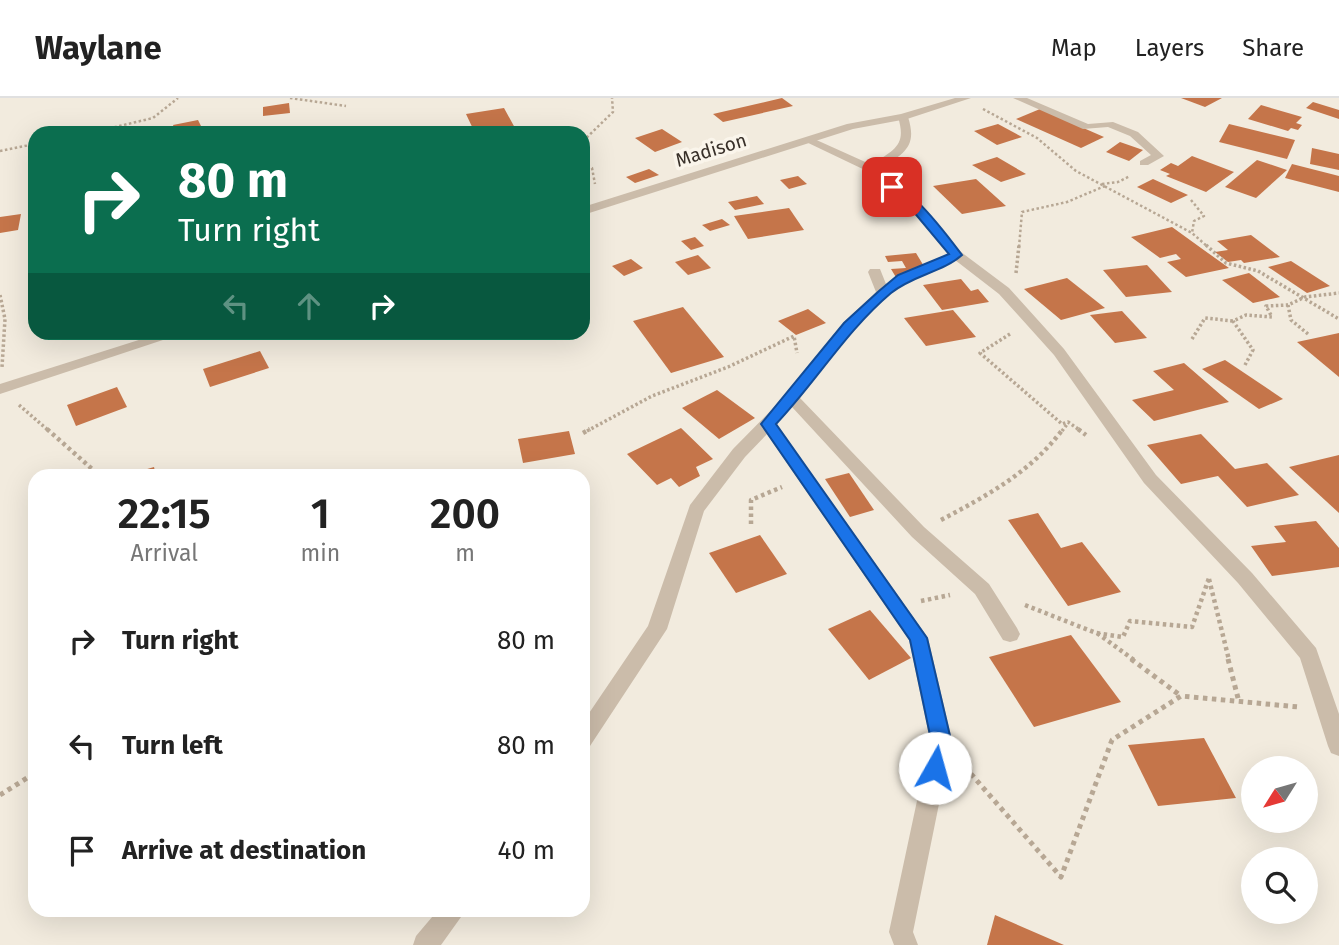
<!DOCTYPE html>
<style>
body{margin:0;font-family:"Fira Sans",sans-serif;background:#f6f6f6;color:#222;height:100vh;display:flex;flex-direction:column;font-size:26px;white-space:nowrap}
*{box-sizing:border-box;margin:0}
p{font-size:23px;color:#767676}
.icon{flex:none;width:38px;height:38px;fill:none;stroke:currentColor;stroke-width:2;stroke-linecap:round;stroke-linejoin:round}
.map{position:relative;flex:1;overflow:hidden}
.side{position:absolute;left:28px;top:371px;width:562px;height:448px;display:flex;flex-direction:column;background:#fff;border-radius:21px;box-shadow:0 7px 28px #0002}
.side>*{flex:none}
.guide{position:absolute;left:28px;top:28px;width:562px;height:214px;border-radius:21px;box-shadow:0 7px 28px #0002;background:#0b6e4f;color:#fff;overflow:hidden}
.needle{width:46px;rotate:233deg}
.tools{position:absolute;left:1241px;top:658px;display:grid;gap:14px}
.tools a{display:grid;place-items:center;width:77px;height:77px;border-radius:50%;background:#fff;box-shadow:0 7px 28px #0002;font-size:35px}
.pin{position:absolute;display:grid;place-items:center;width:60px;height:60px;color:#fff;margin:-30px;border-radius:14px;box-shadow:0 4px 10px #0006}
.me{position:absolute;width:77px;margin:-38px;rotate:7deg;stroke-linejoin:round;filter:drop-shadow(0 0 5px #0008)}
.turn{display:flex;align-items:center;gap:24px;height:147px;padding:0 35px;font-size:32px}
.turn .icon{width:91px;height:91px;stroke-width:2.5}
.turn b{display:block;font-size:49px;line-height:60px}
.lanes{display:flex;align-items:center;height:66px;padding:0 35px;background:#0003;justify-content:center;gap:35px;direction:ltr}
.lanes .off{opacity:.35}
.eta{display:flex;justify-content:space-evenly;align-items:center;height:119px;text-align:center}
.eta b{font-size:42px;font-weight:600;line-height:49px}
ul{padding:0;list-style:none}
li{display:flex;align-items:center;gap:21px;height:105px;padding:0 35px}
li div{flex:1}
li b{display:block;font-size:26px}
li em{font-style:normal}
header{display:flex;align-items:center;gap:42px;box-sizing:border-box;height:98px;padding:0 35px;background:#fff;border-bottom:2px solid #e0e0e0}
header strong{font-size:33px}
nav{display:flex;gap:38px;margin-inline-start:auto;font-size:24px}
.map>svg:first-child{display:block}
.building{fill:#c5754a}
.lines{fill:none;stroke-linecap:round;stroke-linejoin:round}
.path-far3{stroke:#b7a794;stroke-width:2.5;stroke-dasharray:2.5 2.5;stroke-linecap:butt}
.path-far2{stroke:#b7a794;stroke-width:3.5;stroke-dasharray:2.5 2.5;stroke-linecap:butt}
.path-far1{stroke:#b7a794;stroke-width:4.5;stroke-dasharray:3.5 3.5;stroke-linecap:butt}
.path{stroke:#b7a794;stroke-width:5;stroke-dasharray:4.5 4.5;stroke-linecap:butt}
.minor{fill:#cbbcaa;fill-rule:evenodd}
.tertiary{fill:#cbbcaa;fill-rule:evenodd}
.route{fill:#1a73e8;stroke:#114b97;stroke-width:2}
.labels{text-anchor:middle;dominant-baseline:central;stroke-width:7;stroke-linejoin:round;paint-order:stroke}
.far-street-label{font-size:19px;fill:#383029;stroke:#faf5eb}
</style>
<header>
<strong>Waylane</strong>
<nav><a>Map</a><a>Layers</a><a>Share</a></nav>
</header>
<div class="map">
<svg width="1339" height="847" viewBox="0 0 1339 847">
<rect width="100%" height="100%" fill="#f2ebde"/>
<g class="building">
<polygon points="782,0 793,8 723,24 713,16"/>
<polygon points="1181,0 1222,0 1205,9"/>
<polygon points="1313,4 1339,12 1339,21 1306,10"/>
<polygon points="289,5 290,15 263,18 263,9"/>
<polygon points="1261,7 1302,19 1296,25 1302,27 1298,32 1291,30 1288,33 1248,21"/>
<polygon points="504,10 515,30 504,32 505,35 475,35 466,16"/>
<polygon points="1040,11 1104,39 1081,50 1016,21"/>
<polygon points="198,22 203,32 176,35 173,27"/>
<polygon points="998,26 1022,39 997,47 974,33"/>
<polygon points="1229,26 1295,42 1287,61 1219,44"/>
<polygon points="662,31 682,44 655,54 635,40"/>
<polygon points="1120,44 1143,52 1129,63 1106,54"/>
<polygon points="1312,50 1339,56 1339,72 1310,66"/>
<polygon points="1192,58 1234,74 1206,94 1166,78 1170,76 1160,72 1171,65 1178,68"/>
<polygon points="997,59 1026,76 1001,84 972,67"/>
<polygon points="1257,62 1287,72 1256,100 1225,89"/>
<polygon points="1292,66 1339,78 1339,94 1285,80"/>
<polygon points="649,71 659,77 635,85 626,79"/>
<polygon points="798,78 807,86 789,91 780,82"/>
<polygon points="976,81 1006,108 962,116 933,88"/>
<polygon points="1153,81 1188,97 1171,105 1137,89"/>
<polygon points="757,98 764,106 735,112 728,104"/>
<polygon points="789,110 804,132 748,141 734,118"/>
<polygon points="21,116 18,132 0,135 0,119"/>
<polygon points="722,121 730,127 710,133 702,127"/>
<polygon points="1172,129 1201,150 1229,170 1186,179 1167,164 1181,161 1176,156 1160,160 1131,139"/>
<polygon points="1251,137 1280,159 1244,165 1241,162 1228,164 1215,154 1228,152 1217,143"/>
<polygon points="695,139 704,148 691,152 681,143"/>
<polygon points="916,155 925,170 917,171 921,179 897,181 891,171 906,170 902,163 888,164 885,158"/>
<polygon points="698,157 711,170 688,177 675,164"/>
<polygon points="631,161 643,170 624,178 612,168"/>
<polygon points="1291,163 1330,188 1307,195 1268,169"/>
<polygon points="1147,167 1172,194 1126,199 1103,172"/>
<polygon points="1249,175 1280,199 1253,205 1222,182"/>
<polygon points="1067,180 1105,210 1061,222 1024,191"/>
<polygon points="961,181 971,193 978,191 989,204 942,212 923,187"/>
<polygon points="683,209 724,259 671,275 633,223"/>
<polygon points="808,211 826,225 796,237 778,223"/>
<polygon points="953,212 976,239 926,248 904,220"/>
<polygon points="1122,213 1147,240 1115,245 1090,217"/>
<polygon points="1339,235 1339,279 1297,244"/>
<polygon points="260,253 269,270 210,289 203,271"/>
<polygon points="1225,262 1283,301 1259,311 1202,271"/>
<polygon points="1184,265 1229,304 1154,323 1132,302 1174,292 1153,273"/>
<polygon points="117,289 127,309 76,328 67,307"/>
<polygon points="717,292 755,320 719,341 682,310"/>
<polygon points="681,330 713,361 696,369 700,378 679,389 671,380 657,387 627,356"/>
<polygon points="569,333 575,356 523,365 518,341"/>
<polygon points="1201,336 1235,371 1267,365 1299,397 1247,409 1218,378 1181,386 1147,347"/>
<polygon points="1339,357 1339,415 1289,369"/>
<polygon points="154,369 156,378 127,378 127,377"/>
<polygon points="849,375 874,412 850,419 825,381"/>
<polygon points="1038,415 1061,450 1082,444 1121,494 1068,508 1008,422"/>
<polygon points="1316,423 1339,450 1339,469 1272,478 1251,448 1286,444 1274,428"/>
<polygon points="760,437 787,476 736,495 709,455"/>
<polygon points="870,512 911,560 869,582 828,531"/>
<polygon points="1071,537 1121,604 1034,629 989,559"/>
<polygon points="1204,640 1236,700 1158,708 1128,647"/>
<polygon points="995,817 1064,847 987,847"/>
</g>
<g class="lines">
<g class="path-far3">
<polyline points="290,0 346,8"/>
<polyline points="983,11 1037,40 1076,73 1192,135 1208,149"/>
<polyline points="90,35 153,20 178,0"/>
<polyline points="583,43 613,14 612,0"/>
<polyline points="0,53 35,46"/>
<polyline points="583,65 592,70 595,86"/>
<polyline points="1102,86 1118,84 1130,78"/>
<polyline points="1191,102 1204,118 1194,123 1192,135"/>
<polyline points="1019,149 1022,114 1067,104 1105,88"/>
</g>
<g class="path-far2">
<polyline points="1206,147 1226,165 1258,173 1339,221"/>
<polyline points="1016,175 1019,147"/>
<polyline points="0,197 5,221 2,269"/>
<polyline points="1010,236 980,255 1062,326 1068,324 1081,333"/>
<polyline points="1308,236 1291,222 1288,207 1305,199 1339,195"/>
<polyline points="1192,241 1205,220 1233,223"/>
<polyline points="1245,267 1253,252 1233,223 1246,217 1272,219 1266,208 1288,207"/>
<polyline points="19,307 49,333"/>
<polyline points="587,333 652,298 728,269 794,238 797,255"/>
<polyline points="1062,333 1068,325"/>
</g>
<g class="path-far1">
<polyline points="47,331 100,378"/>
<polyline points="1078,331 1086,337"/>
<polyline points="583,335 590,331"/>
<path d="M941 422C988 397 1031 374 1063 331"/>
<polyline points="751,426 751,402 782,389"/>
<polyline points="1209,481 1229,562"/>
<polyline points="921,503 950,497"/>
<polyline points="1025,507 1096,535 1123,539 1130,523 1192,529 1209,480"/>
<polyline points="1097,535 1134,562"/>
</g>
<g class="path">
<polyline points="1131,561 1181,598"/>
<polyline points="1228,561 1239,604"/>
<polyline points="965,669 1061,779 1112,642 1181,598 1299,609"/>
<polyline points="0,697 35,675"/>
</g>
<g class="minor">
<polygon points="1013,0 1027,0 1088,26 1113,24 1138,34 1164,58 1148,67 1140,67 1140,63 1151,57 1130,38 1108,29 1083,31"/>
<path d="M903 16 908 19C918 50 903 55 880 72L916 102 961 154 1009 190 1064 251 1156 377 1252 475 1316 550 1339 616V658L1331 655 1328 648 1300 560 1238 485 1144 385 1054 257 999 196 955 162 908 183 888 198 854 230 800 300 924 429 989 486 1017 530 1020 536 1017 542 1010 544 1003 542 975 496 912 439 792 309 776 326 928 540 952 642 913 834 918 847H894L889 834 930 642 909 542 767 336 745 359 704 413 667 531 590 648 583 650V624L648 528 690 407 733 351 787 296 844 224 876 194 868 174 870 171H880L886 186 898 177 948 156 908 108 869 74 802 42 812 40 872 67C894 51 907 48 898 19Z"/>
<polygon points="438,812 466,812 441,847 413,847 416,838"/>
</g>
<g class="tertiary">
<polygon points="955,0 971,0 907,21 853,31 583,117 583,109 847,26 901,16"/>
<polygon points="164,234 187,234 0,296 0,286"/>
</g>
</g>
<path class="route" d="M889 86C908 84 950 141 962 157 943 174 913 177 891 195 846 233 816 284 776 326L927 540 951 642 942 676 935 679 928 676 926 670 931 642 910 542 761 326 844 225 879 193 898 177 949 156 908 107 889 91Z"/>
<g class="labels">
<g class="far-street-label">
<text transform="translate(711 52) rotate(-17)">Madison</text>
</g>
</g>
</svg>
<div class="tools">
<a><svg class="needle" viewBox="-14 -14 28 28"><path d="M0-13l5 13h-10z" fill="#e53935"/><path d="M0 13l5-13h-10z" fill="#767676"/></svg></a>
<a><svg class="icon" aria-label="search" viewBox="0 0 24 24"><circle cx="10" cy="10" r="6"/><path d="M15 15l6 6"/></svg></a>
</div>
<div class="pin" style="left:892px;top:89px;background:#d93025"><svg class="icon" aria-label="arrive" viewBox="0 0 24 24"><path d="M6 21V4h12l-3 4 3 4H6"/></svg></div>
<svg class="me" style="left:935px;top:670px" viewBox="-20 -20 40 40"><circle r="19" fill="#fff"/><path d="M0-13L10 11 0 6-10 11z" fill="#1a73e8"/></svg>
<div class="guide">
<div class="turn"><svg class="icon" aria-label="right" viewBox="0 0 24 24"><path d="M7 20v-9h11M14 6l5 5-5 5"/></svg><div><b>80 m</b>Turn right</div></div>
<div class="lanes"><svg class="icon off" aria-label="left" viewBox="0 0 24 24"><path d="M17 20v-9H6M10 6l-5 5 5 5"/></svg><svg class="icon off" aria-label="ahead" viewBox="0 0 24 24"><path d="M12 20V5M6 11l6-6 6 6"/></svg><svg class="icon" aria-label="right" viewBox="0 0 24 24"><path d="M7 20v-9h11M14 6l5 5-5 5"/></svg></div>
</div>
<section class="side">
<div class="eta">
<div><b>22:15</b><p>Arrival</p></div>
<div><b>1</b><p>min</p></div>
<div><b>200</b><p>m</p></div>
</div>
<ul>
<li><svg class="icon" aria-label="right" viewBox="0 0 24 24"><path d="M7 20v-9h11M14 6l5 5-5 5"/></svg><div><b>Turn right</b></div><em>80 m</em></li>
<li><svg class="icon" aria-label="left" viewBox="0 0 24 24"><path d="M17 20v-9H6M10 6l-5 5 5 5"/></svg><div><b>Turn left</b></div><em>80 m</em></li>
<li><svg class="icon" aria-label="arrive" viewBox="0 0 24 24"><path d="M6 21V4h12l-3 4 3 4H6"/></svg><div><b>Arrive at destination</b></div><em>40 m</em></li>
</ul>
</section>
</div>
